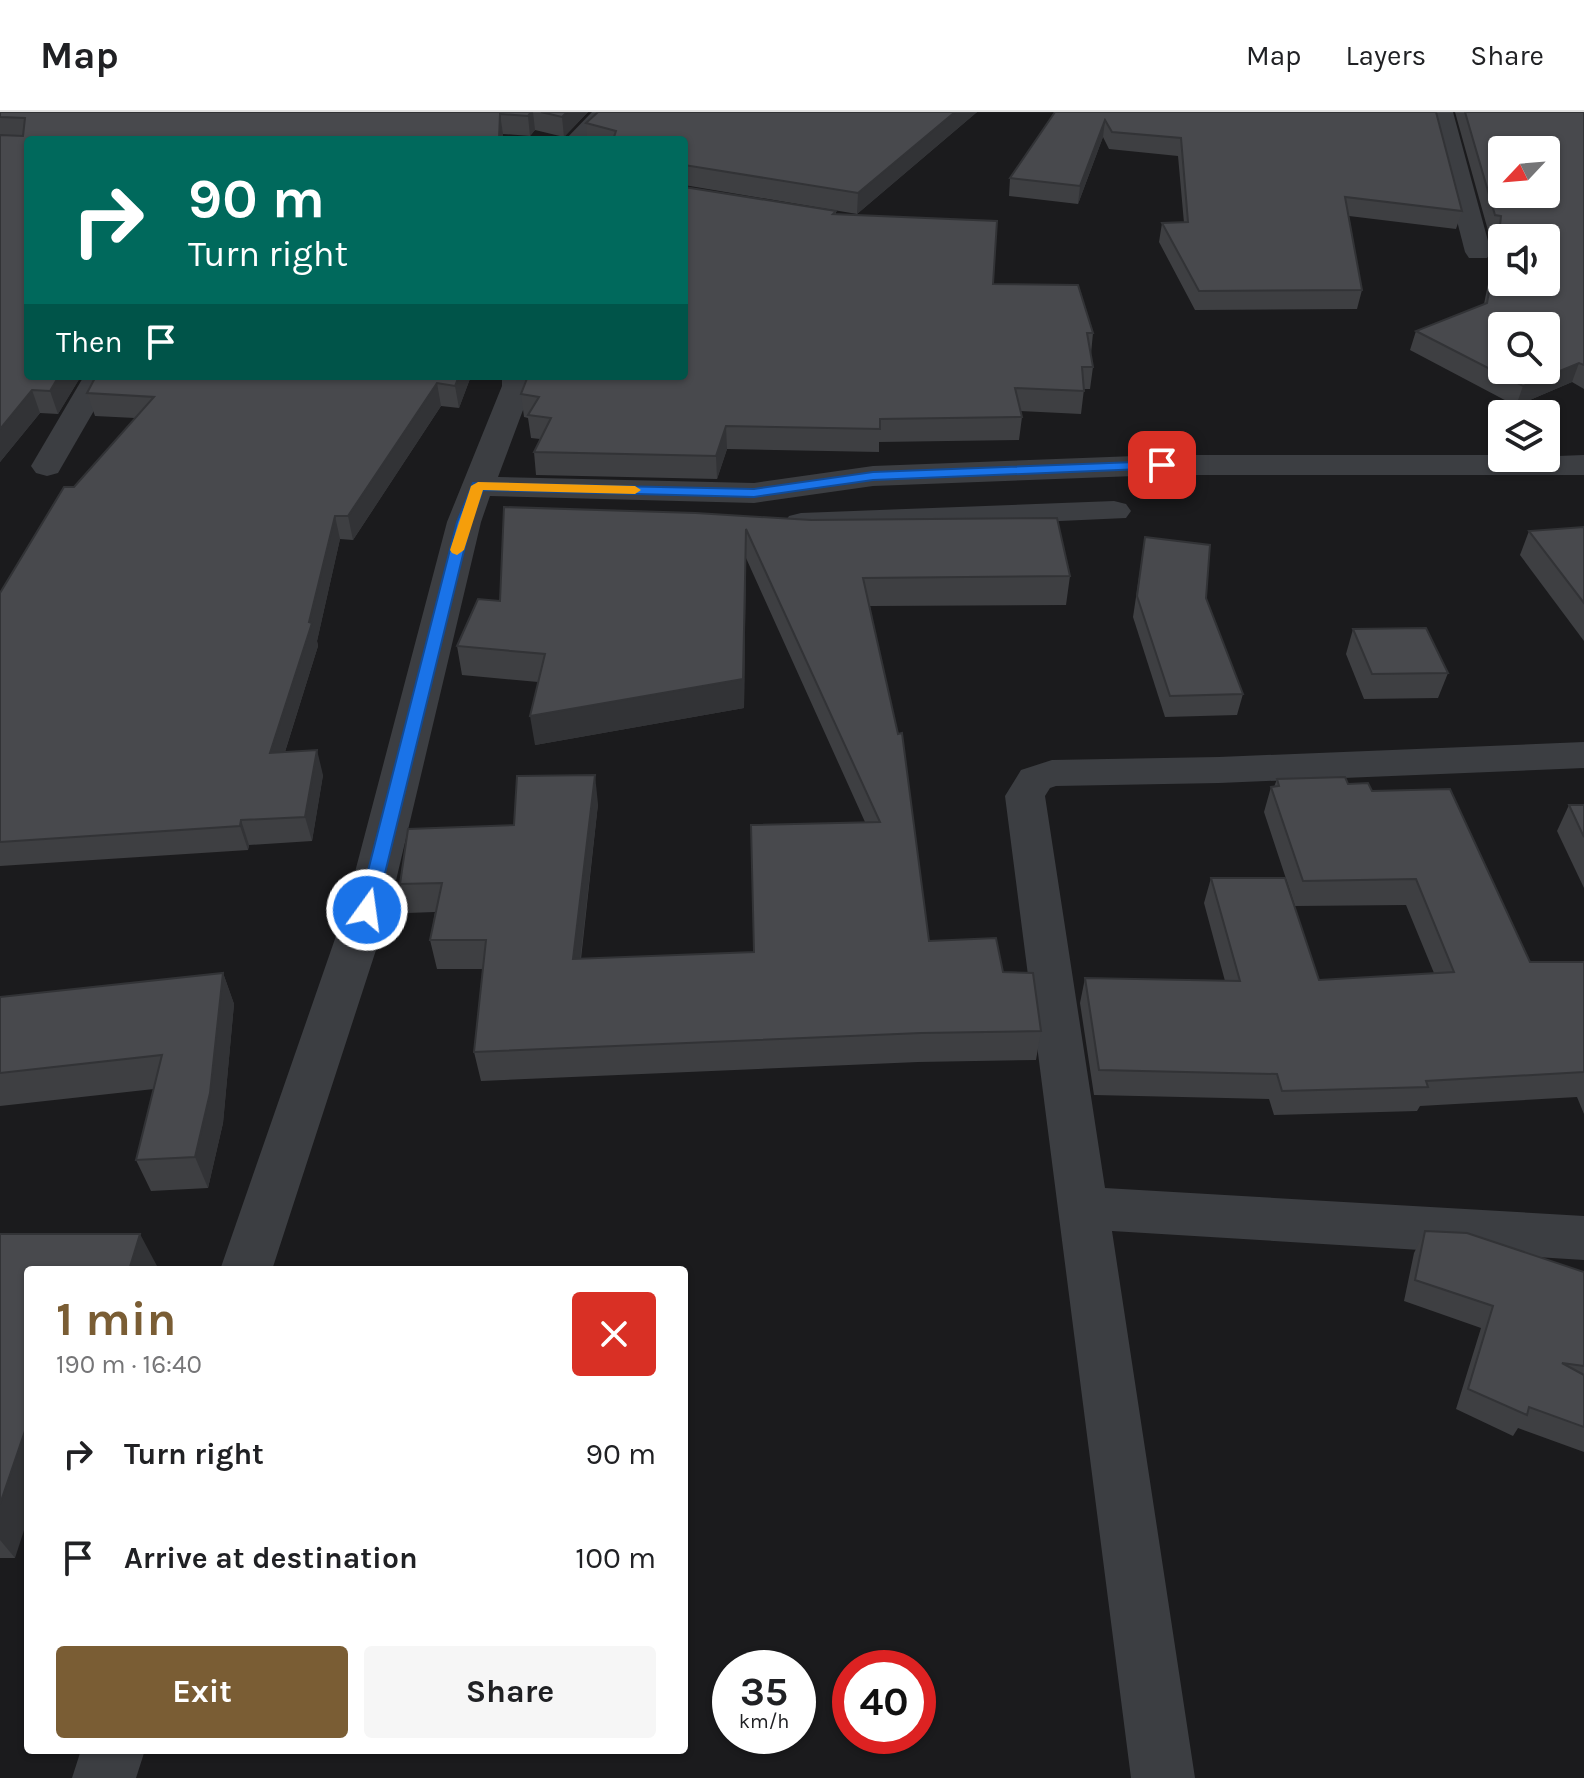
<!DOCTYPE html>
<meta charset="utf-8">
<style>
body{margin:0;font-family:Karla,sans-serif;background:#f6f6f6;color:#202124;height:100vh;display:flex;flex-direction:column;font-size:30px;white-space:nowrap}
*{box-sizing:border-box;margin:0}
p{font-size:26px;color:#757577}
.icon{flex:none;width:44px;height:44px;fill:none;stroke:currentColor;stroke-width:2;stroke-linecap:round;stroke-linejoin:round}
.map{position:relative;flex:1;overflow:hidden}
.side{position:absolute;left:24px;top:1154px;width:664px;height:488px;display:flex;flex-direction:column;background:#fff;border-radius:8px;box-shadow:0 2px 6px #0004}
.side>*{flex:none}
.hud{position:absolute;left:24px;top:24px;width:664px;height:244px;border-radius:8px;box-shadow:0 2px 6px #0004;background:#00695c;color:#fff;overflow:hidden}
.needle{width:52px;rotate:244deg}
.tools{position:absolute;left:1488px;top:24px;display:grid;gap:16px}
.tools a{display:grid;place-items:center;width:72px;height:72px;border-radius:8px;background:#fff;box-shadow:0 2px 6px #0004;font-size:40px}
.speed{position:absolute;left:712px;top:1538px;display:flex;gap:16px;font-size:40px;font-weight:700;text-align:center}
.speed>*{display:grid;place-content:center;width:104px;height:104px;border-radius:50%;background:#fff;box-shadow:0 2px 6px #0004;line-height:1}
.speed small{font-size:20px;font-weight:400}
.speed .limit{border:12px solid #d22;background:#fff;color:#111}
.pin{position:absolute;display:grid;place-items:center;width:68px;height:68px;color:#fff;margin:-34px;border-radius:16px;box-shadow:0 4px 12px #0006}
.me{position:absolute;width:88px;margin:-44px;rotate:14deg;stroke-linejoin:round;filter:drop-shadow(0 0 6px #0008)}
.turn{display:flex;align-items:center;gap:28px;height:168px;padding:0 32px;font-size:36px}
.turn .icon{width:104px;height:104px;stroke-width:2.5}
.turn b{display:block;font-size:56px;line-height:68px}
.then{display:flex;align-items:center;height:76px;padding:0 32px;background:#0003;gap:16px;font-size:30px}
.round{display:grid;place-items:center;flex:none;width:84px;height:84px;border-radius:8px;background:#f6f6f6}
.head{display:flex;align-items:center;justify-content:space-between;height:136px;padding:0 32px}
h1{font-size:48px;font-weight:700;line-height:60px;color:#7a5d34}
.button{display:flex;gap:16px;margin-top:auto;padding:16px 32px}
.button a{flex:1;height:92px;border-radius:8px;background:#7a5d34;color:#fff;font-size:32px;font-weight:700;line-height:92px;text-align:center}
.button a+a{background:#f6f6f6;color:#202124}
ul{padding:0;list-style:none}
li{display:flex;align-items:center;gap:24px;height:104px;padding:0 32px}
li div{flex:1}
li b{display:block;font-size:30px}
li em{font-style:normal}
header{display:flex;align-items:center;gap:48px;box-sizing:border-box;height:112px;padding:0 40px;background:#fff;border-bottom:2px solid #e0e0e0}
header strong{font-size:38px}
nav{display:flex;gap:44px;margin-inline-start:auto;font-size:28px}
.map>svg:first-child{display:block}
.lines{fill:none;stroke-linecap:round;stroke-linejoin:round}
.minor{fill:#3c3e42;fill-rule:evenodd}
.wall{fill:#3e3f42}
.shaded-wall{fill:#323336}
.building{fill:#48494d;stroke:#323336;stroke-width:2;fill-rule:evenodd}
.route{fill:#1a73e8;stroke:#114b97;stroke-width:2}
.slow{fill:#f59e0b}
</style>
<header>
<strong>Map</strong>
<nav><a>Map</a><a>Layers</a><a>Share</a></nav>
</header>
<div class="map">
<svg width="1584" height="1666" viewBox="0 0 1584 1666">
<rect width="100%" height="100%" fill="#1b1b1d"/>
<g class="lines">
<g class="minor">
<polygon points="592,0 617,0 590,28 565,28"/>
<polygon points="1429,0 1453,0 1491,140 1487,146 1469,146 1465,140"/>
<polygon points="84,264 114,264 58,361 47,364 36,361 31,354"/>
<polygon points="502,264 532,264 532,274 498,365 754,371 873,354 1162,343 1502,343 1502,346 1584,343 1584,363 1162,363 873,374 754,391 490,384 481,410 389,798 272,1158 220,1158 345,798 447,410 502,274"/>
<polygon points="1114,389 1126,392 1131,399 1126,406 801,421 789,418 784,411 789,404 801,401"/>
<polygon points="1584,630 1584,656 1219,671 1056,674 1050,676 1045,684 1105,1076 1584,1104 1584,1148 1112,1119 1195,1666 1131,1666 1005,684 1021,658 1052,648 1219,645"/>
<polygon points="81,1638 145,1638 136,1666 72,1666"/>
</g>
</g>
<g class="wall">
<polygon points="0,0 588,0 564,25 535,18 530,24 503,22 503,28 28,28 28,264 81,264 58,302 40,301 0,350"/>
<polygon points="598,0 977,0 857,102 684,73 684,28 587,28 586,11"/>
<polygon points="1055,0 1436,0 1462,99 1456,117 1349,104 1362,178 1357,197 1195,198 1159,130 1162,111 1184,111 1178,44 1109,37 1103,25 1078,92 1009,84 1010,66"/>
<polygon points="1455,0 1584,0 1584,277 1572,270 1516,294 1410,238 1416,219 1484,192 1494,142 1495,122 1489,122"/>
<polygon points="836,99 836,102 993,172 1093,221 1091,242 1093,255 1090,277 1084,277 1081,302 1020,299 1022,305 1019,328 879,330 879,340 727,337 717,367 536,363 534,340 540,327 531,326 528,306 524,305 521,282"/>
<polygon points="96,264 471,264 459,296 441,294 353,428 340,427 317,529 318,534 285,640 323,663 312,729 249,733 248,738 0,754 0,481 74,375 135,306 95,304 87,281"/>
<polygon points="696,401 1070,464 1066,493 870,494 929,829 1003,860 1041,919 1036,948 918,950 481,969 474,940 483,857 437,857 430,828 435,800 407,801 400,772 514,713 598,692 581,847 754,840 865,710 746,446 744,596 535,633 538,570 462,563 457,534 500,489"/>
<polygon points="1584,415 1584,529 1520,443 1529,419"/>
<polygon points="1145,425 1206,486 1243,582 1237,603 1165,605 1133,505"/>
<polygon points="1353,517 1448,561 1438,586 1364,587 1346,542"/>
<polygon points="1277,667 1348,672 1372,679 1530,850 1584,850 1584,1002 1577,985 1420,994 1417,999 1274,1003 1269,987 1094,983 1080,891 1085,866 1225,869 1204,791 1211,766 1319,868 1434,861 1406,793 1295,794 1264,700 1271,675 1274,675"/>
<polygon points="1569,693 1584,693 1584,776 1557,719"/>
<polygon points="223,861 234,892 223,1011 208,1076 151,1079 136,1048 154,977 0,994 0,885"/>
<polygon points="1425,1119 1584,1160 1584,1340 1518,1316 1513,1324 1456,1297 1481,1216 1404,1189 1414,1141"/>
<polygon points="0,1122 157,1154 156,1158 28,1158 15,1446 0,1446"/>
</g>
<g class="shaded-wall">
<polygon points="531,0 533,0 535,18 530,24 528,4"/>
<polygon points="567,0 588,0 564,25 562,5"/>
<polygon points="955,0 977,0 857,102 858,81"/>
<polygon points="500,2 503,22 503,28 499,28"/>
<polygon points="1105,8 1103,25 1078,92 1080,74"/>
<polygon points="1579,251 1572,270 1516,294 1523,274"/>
<polygon points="59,264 81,264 58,302 50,279"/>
<polygon points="459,264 471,264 459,296 455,274"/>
<polygon points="437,271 441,294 353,428 348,404"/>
<polygon points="32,278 40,301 0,350 0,317"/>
<polygon points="726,314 727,337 717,367 716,344"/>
<polygon points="335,404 340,427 317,529 318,534 277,665 270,641 309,510"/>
<polygon points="746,417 744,596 535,633 530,604"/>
<polygon points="317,638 323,663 312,729 305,705"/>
<polygon points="595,663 598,692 577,876 573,847"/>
<polygon points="241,708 249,733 248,738 240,714"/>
<polygon points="223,861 234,892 223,1011 208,1076 195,1045"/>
<polygon points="140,1122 157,1154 156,1158 129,1158"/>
<polygon points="28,1310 28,1406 15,1446 0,1428 0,1392"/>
</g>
<g class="building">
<polygon points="0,0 531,0 528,4 500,2 499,28 28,28 28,264 59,264 50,279 32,278 0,317 0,23 23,24 25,6 0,5"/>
<polygon points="541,0 567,0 562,5"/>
<polygon points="598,0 955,0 858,81 684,53 684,28 613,28 616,19 586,11"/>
<polygon points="1055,0 1436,0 1462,99 1345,85 1362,178 1199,179 1162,111 1188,110 1181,26 1112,20 1105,8 1080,74 1010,66"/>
<path d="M1465 0H1584V253L1579 251 1523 274 1416 219 1487 191 1499 123 1501 104 1495 103ZM1502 38H1546V82H1502ZM1502 126H1546V170H1502ZM1502 214H1546V258H1502Z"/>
<polygon points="684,75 836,99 833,102 997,109 993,172 1078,173 1093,221 1087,221 1093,255 1082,255 1084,279 1015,276 1022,305 880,307 880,317 726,314 716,344 534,340 551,306 528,303 539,285 521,282 528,264 684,264"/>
<polygon points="96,264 459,264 455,274 437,271 348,404 335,404 309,510 312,511 270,641 317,638 305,705 241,708 240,714 0,730 0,481 64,375 74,375 154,285 87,281"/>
<polygon points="504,395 696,401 811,408 1057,406 1070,464 863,466 898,622 902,621 929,829 996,826 1003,860 1033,861 1041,919 921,921 474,940 486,828 430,828 442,771 400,772 408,717 514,713 517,664 595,663 573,847 754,840 751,713 880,710 746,417 743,567 530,604 545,542 457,534 478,487 500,489"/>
<polygon points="1584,415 1584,491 1529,419"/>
<polygon points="1145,425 1210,433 1206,486 1243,582 1170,584 1137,484"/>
<polygon points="1426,516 1448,561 1372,562 1353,517"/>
<polygon points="1345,665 1348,672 1368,671 1372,679 1450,677 1530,850 1584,850 1584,960 1426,969 1428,975 1282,979 1277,962 1099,958 1085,866 1240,869 1211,766 1285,766 1319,868 1454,860 1416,767 1303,769 1271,675 1279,674 1277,667"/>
<polygon points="1569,693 1584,693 1584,725"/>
<polygon points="223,861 210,981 195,1045 136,1048 162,943 0,961 0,885"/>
<polygon points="1425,1119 1467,1121 1584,1160 1584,1254 1562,1251 1584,1263 1584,1315 1529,1295 1527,1303 1468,1277 1493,1194 1415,1168"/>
<polygon points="0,1122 140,1122 129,1158 28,1158 28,1310 0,1392"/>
</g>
<polygon class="route" points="1162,349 1167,350 1167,356 873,368 754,385 483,378 471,410 376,798 367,805 358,798 457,410 473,371 754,377 873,360"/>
<polygon class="slow" points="478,370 635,374 641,378 635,382 483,378 464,438 457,443 452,441 450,438 471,374"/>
</svg>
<div class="tools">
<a><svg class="needle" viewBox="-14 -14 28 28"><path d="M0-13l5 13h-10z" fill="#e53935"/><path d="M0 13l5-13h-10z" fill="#757577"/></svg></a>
<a><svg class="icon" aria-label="sound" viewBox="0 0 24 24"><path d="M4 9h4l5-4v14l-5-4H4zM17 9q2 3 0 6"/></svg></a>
<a><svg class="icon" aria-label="search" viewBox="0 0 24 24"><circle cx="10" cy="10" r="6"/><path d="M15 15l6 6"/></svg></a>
<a><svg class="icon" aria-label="layers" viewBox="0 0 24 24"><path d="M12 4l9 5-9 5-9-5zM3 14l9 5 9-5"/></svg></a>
</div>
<div class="speed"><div>35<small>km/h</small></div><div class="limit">40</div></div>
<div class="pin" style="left:1162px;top:353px;background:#d93025"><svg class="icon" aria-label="arrive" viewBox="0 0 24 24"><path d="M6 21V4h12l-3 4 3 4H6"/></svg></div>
<svg class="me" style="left:367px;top:798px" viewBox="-20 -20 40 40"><circle r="17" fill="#1a73e8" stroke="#fff" stroke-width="3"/><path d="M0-11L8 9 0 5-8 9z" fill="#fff"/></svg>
<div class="hud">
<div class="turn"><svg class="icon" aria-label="right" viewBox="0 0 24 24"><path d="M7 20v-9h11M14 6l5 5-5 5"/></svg><div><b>90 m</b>Turn right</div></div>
<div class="then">Then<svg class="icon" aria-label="arrive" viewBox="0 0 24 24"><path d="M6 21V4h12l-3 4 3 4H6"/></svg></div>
</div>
<section class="side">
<div class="head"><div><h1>1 min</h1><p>190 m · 16:40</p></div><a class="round" style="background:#d93025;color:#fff"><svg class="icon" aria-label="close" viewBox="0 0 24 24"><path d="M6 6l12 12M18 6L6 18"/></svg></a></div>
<ul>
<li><svg class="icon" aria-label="right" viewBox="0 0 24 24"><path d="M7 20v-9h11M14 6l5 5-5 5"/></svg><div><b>Turn right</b></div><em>90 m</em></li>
<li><svg class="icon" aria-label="arrive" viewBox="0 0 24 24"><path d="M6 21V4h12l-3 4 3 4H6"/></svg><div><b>Arrive at destination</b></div><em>100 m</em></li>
</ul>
<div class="button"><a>Exit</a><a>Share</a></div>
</section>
</div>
